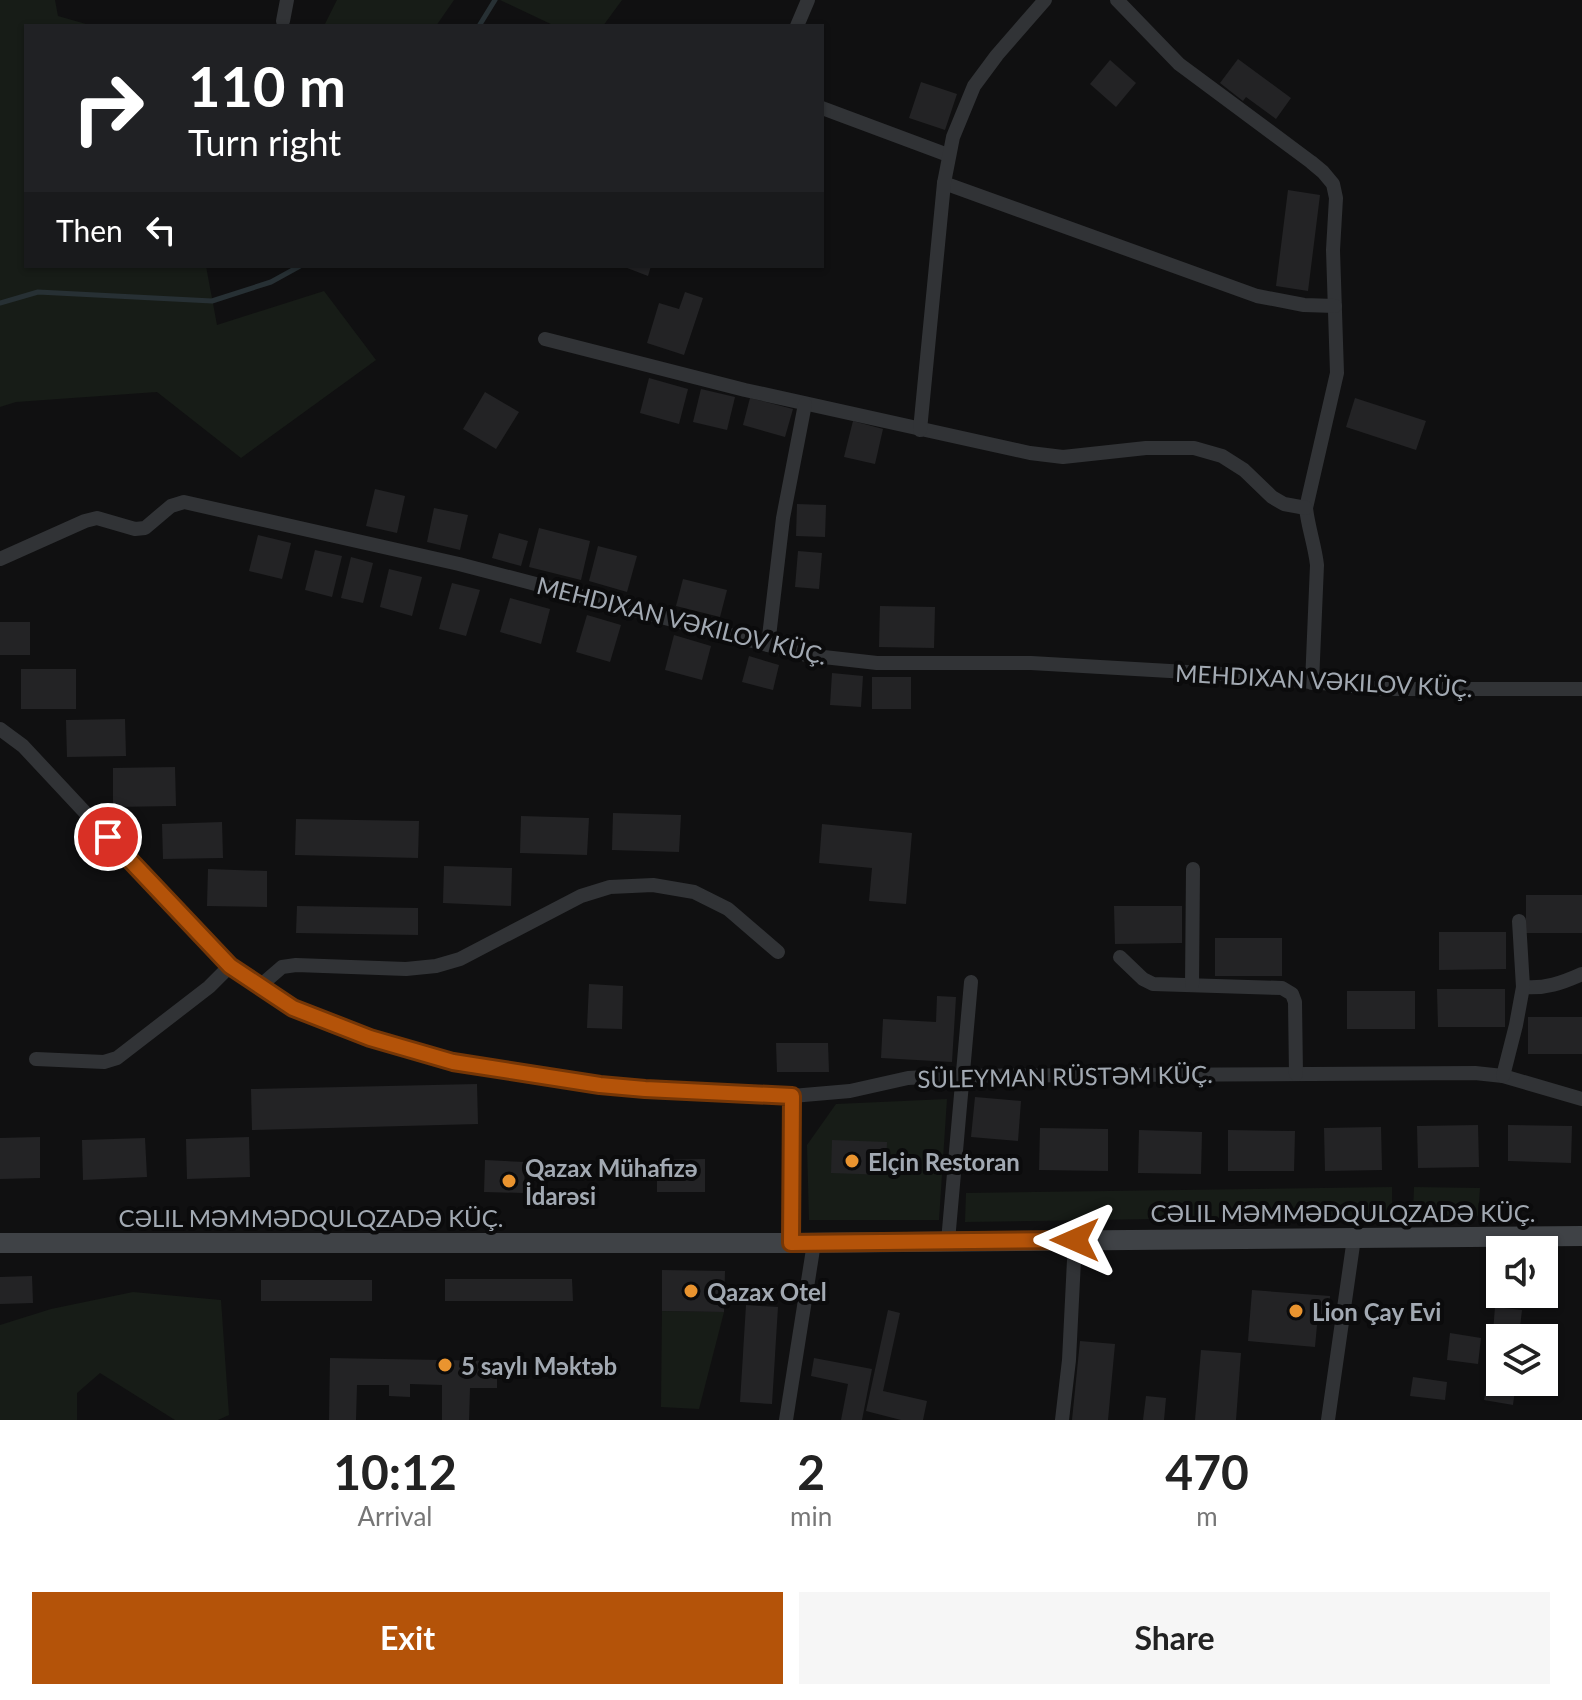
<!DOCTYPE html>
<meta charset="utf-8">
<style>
body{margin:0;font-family:Lato,sans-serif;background:#f6f6f6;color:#222;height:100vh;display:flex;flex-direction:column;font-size:30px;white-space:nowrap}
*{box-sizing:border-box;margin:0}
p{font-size:26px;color:#767676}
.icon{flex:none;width:44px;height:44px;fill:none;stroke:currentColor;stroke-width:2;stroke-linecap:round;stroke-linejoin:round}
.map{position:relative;height:1420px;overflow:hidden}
.drawer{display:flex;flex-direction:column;background:#fff;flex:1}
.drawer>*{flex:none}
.guide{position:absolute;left:24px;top:24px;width:800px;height:244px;border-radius:0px;box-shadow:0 2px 6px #0004;background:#202124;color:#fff;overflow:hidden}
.fabs{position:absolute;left:1486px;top:1236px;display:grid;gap:16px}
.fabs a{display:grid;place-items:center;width:72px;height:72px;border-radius:0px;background:#fff;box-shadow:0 2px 6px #0004;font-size:40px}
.pin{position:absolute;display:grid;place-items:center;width:68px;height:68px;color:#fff;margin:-34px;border:4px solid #fff;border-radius:50%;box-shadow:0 2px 8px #0007}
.me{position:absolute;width:88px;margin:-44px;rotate:270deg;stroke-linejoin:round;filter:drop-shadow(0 0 6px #0008)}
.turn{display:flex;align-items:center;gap:28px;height:168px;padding:0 32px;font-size:36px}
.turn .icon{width:104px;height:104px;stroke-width:2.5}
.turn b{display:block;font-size:56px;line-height:68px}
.then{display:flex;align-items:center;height:76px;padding:0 32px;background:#0003;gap:16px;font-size:30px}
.eta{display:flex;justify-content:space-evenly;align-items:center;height:136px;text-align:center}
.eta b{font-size:48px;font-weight:700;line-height:56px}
.action{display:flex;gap:16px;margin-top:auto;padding:16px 32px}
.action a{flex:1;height:92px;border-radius:0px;background:#b45309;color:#fff;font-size:32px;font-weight:700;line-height:92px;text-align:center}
.action a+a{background:#f6f6f6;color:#222}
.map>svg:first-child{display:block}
.green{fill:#171c17}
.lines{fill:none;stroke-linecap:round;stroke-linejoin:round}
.stream{stroke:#273034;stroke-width:5}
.building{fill:#232325}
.street{stroke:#313336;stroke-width:14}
.secondary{stroke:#3f4246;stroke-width:20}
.route-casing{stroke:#753606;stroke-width:20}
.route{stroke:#b45309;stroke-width:14}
.poi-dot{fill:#ea942f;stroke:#0b0b0c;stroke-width:3}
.labels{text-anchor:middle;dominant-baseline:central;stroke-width:8;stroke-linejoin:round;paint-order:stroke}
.street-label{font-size:24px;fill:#a2a9b2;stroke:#0b0b0c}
.poi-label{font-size:24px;font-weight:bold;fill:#a2a9b2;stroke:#0b0b0c;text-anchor:start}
</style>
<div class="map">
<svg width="1582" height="1420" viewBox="0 0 1582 1420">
<rect width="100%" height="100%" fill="#101011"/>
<g class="green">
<polygon points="0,0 55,0 58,16 93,26 26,26 26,266 206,266 217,325 324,291 376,360 241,458 157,392 16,402 0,407"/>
<polygon points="337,0 454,0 436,26 324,26"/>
<polygon points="500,0 622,0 603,26 555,26"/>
<polygon points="947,1099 939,1220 809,1220 807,1145 836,1104"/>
<polygon points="1392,1187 1392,1215 965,1222 966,1193"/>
<polygon points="1414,1187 1480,1188 1478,1216 1413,1215"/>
<polygon points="133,1292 221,1300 229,1415 218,1420 175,1420 100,1373 77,1393 77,1420 0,1420 0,1325 51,1309"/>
<polygon points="662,1311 724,1312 699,1409 661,1407"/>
</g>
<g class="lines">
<g class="stream">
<polyline points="479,26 495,0"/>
<polyline points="0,303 38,292 212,301 271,282 300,266"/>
</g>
</g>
<g class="building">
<polygon points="1238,59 1291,98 1276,119 1246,97 1243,101 1220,83"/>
<polygon points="1110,60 1136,83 1116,107 1090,84"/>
<polygon points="921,82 957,94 945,130 909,118"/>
<polygon points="1288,190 1320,195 1308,291 1276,286"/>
<polygon points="622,266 651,266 648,276"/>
<polygon points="685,292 703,298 684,355 647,343 659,303 679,309"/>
<polygon points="649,378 688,389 679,424 640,413"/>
<polygon points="701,389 735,397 727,430 693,422"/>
<polygon points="485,392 519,412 496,449 463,429"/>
<polygon points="750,398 793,409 785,437 743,425"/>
<polygon points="1355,398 1426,421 1416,450 1346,427"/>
<polygon points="853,421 883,429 875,464 844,457"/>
<polygon points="375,489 405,496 397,533 366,526"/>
<polygon points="797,504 826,505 825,537 796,536"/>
<polygon points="434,508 468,515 460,550 427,542"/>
<polygon points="539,528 590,541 581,580 529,567"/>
<polygon points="499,533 528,541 521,566 492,558"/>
<polygon points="258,535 291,543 282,579 249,571"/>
<polygon points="598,546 637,556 627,592 589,581"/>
<polygon points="315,550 342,556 332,597 305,590"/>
<polygon points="798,551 822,553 819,589 795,587"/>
<polygon points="351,557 373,563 363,603 341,598"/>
<polygon points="389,569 422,577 412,616 380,607"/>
<polygon points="683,579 727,590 720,617 676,606"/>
<polygon points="452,583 480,590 466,636 439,629"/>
<polygon points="510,598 550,609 541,644 500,632"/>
<polygon points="880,606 935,607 934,648 879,647"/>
<polygon points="587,615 621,625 610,662 576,652"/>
<rect x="0" y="622" width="30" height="33"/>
<polygon points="674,635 711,646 702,680 665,670"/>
<polygon points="749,656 779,665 773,690 742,682"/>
<rect x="21" y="669" width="55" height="40"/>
<polygon points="832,673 863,676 861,707 830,705"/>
<rect x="872" y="677" width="39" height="32"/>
<polygon points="125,719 126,756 67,757 66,720"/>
<polygon points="175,767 176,806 113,807 113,768"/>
<polygon points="613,813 681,815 679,852 612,850"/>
<polygon points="521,816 589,818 587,855 520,853"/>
<polygon points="296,819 419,821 418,858 295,855"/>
<polygon points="222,822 223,858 163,859 162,824"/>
<polygon points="822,824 912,833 906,904 869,901 872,868 819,863"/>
<polygon points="444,866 512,868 511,906 443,903"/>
<polygon points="208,869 267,871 267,907 207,906"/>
<rect x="1526" y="895" width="56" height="38"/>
<polygon points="297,906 418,908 418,935 296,933"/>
<polygon points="1114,906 1182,906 1182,943 1115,944"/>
<polygon points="1439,932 1506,932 1506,969 1439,970"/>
<rect x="1215" y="938" width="67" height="38"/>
<polygon points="589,984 623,986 622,1029 587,1028"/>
<polygon points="1437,989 1505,989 1505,1027 1438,1027"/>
<rect x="1347" y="991" width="68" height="38"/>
<polygon points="937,996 956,997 952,1062 881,1058 883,1019 936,1022"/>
<rect x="1528" y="1017" width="54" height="37"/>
<polygon points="776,1043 828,1043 829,1072 777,1072"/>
<polygon points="477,1084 478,1124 252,1130 251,1089"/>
<polygon points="975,1097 1021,1101 1018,1141 971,1137"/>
<polygon points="1478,1125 1479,1167 1418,1168 1417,1126"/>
<polygon points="1508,1125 1572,1126 1571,1163 1508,1161"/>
<polygon points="1381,1127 1382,1170 1325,1171 1324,1128"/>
<polygon points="1040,1128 1108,1129 1108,1171 1039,1170"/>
<polygon points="1139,1130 1202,1132 1201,1174 1138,1173"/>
<polygon points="1228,1130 1295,1131 1294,1171 1228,1171"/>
<polygon points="40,1137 40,1178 0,1179 0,1138"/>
<polygon points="249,1137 250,1177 187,1179 186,1139"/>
<polygon points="145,1138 147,1177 83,1180 82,1140"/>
<polygon points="832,1140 887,1142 886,1175 831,1173"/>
<polygon points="705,1159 705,1192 657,1192 657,1160"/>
<polygon points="485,1160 525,1162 524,1193 484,1192"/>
<polygon points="662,1270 725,1271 724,1312 662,1311"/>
<polygon points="32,1276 33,1303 0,1304 0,1277"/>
<polygon points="445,1279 572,1279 573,1301 445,1301"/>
<rect x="261" y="1280" width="111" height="21"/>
<polygon points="1252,1290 1330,1296 1329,1315 1318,1314 1315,1347 1248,1341"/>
<polygon points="746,1305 778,1307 772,1404 740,1402"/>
<polygon points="1495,1307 1522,1310 1519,1335 1493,1332"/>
<polygon points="888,1310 900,1313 883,1391 927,1401 923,1420 901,1420 866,1411"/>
<polygon points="1450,1333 1481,1338 1478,1364 1447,1360"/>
<polygon points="1080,1341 1115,1344 1108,1420 1072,1420"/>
<polygon points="1201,1350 1241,1353 1236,1420 1195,1420"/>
<polygon points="330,1358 497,1361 497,1388 470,1388 469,1420 442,1420 442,1385 410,1384 410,1397 389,1396 389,1385 357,1385 356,1420 329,1420"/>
<polygon points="814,1358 872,1369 862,1420 841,1420 848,1384 811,1376"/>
<polygon points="1489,1371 1500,1373 1500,1382 1516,1382 1513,1405 1484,1400"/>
<polygon points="1413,1377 1447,1382 1445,1400 1410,1396"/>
<polygon points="1146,1396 1166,1398 1164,1420 1143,1420"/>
</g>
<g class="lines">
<g class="street">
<path d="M1117 0 1179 64 1311 162 1323 172 1333 184 1336 198 1333 250 1337 373 1306 508C1308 527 1315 546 1317 565L1312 683"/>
<polyline points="283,21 287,0"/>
<polyline points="797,26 808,0"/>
<polyline points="822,108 948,155"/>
<polyline points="944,183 1257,296 1304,305 1335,306"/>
<polyline points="545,339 745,390 1030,453 1063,457 1146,448 1194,448 1222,456 1244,470 1272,497 1284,504 1306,508"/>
<polyline points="920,430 944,183 953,137 974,86 997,55 1045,0"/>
<polyline points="0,559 85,521 97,518 135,529 145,528 171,506 184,502 459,564 806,655 877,663 1031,663 1239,675 1383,689 1582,689"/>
<polyline points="768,645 783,518 805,404"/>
<polyline points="0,729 23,746 193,928 230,966 293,1008 370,1038 453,1062 600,1085 645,1089 792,1096 850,1091 908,1078 943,1076 1475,1073 1503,1076 1582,1099"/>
<polyline points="1120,957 1143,979 1153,984 1282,988 1292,994 1295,1002 1296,1074"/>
<polyline points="1192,985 1193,869"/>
<polyline points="260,986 282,967 296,965 406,969 436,966 460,959 581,896 610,887 653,885 694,892 728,909 778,952"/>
<path d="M1523 987C1545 989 1562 983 1582 974"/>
<polyline points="36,1059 104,1062 117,1058 209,987 230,966"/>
<polyline points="1503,1076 1516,1025 1523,987 1519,921"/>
<polyline points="948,1241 971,982"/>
<polyline points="791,1243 792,1096"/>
<polyline points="786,1420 814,1243"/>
<polyline points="1062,1420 1069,1360 1075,1240"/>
<polyline points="1328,1420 1354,1238"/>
</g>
<polyline class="secondary" points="0,1243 791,1243 1582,1236"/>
</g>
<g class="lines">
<g class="route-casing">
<polyline id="route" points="108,837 230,966 293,1008 370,1038 453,1062 600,1085 645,1089 792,1096 791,1243 1075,1240"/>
</g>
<use href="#route" class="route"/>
</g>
<g class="poi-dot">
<circle cx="852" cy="1161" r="8"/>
<circle cx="509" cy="1181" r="8"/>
<circle cx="691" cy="1291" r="8"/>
<circle cx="1296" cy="1311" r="8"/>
<circle cx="445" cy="1365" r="8"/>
</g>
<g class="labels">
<g class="street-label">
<text transform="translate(682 620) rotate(14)">MEHDIXAN VƏKILOV KÜÇ.</text>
<text transform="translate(1324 680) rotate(3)">MEHDIXAN VƏKILOV KÜÇ.</text>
<text transform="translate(1065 1076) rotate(-1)">SÜLEYMAN RÜSTƏM KÜÇ.</text>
<text x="1343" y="1212">CƏLIL MƏMMƏDQULQZADƏ KÜÇ.</text>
<text x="311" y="1217">CƏLIL MƏMMƏDQULQZADƏ KÜÇ.</text>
</g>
<g class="poi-label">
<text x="868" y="1161">Elçin Restoran</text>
<text x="525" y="1167">Qazax Mühafizə<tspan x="525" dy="28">İdarəsi</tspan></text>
<text x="707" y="1291">Qazax Otel</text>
<text x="1312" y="1311">Lion Çay Evi</text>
<text x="461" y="1365">5 saylı Məktəb</text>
</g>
</g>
</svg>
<div class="fabs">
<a><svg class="icon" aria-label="sound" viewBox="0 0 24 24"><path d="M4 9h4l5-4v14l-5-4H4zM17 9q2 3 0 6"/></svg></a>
<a><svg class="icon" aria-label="layers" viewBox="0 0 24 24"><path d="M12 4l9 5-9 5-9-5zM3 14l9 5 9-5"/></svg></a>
</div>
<div class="pin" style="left:108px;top:837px;background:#d93025"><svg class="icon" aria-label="arrive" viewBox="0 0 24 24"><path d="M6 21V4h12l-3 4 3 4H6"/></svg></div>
<svg class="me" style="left:1075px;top:1240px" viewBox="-20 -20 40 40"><path d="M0-17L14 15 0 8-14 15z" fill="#b45309" stroke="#fff" stroke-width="4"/></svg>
<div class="guide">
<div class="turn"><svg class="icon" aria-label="right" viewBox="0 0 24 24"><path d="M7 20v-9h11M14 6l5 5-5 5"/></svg><div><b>110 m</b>Turn right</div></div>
<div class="then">Then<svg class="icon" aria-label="left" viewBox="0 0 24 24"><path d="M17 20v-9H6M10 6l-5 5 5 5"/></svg></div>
</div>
</div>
<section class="drawer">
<div class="eta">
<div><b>10:12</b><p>Arrival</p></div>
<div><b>2</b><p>min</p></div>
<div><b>470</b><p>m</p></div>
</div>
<div class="action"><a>Exit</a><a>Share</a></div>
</section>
